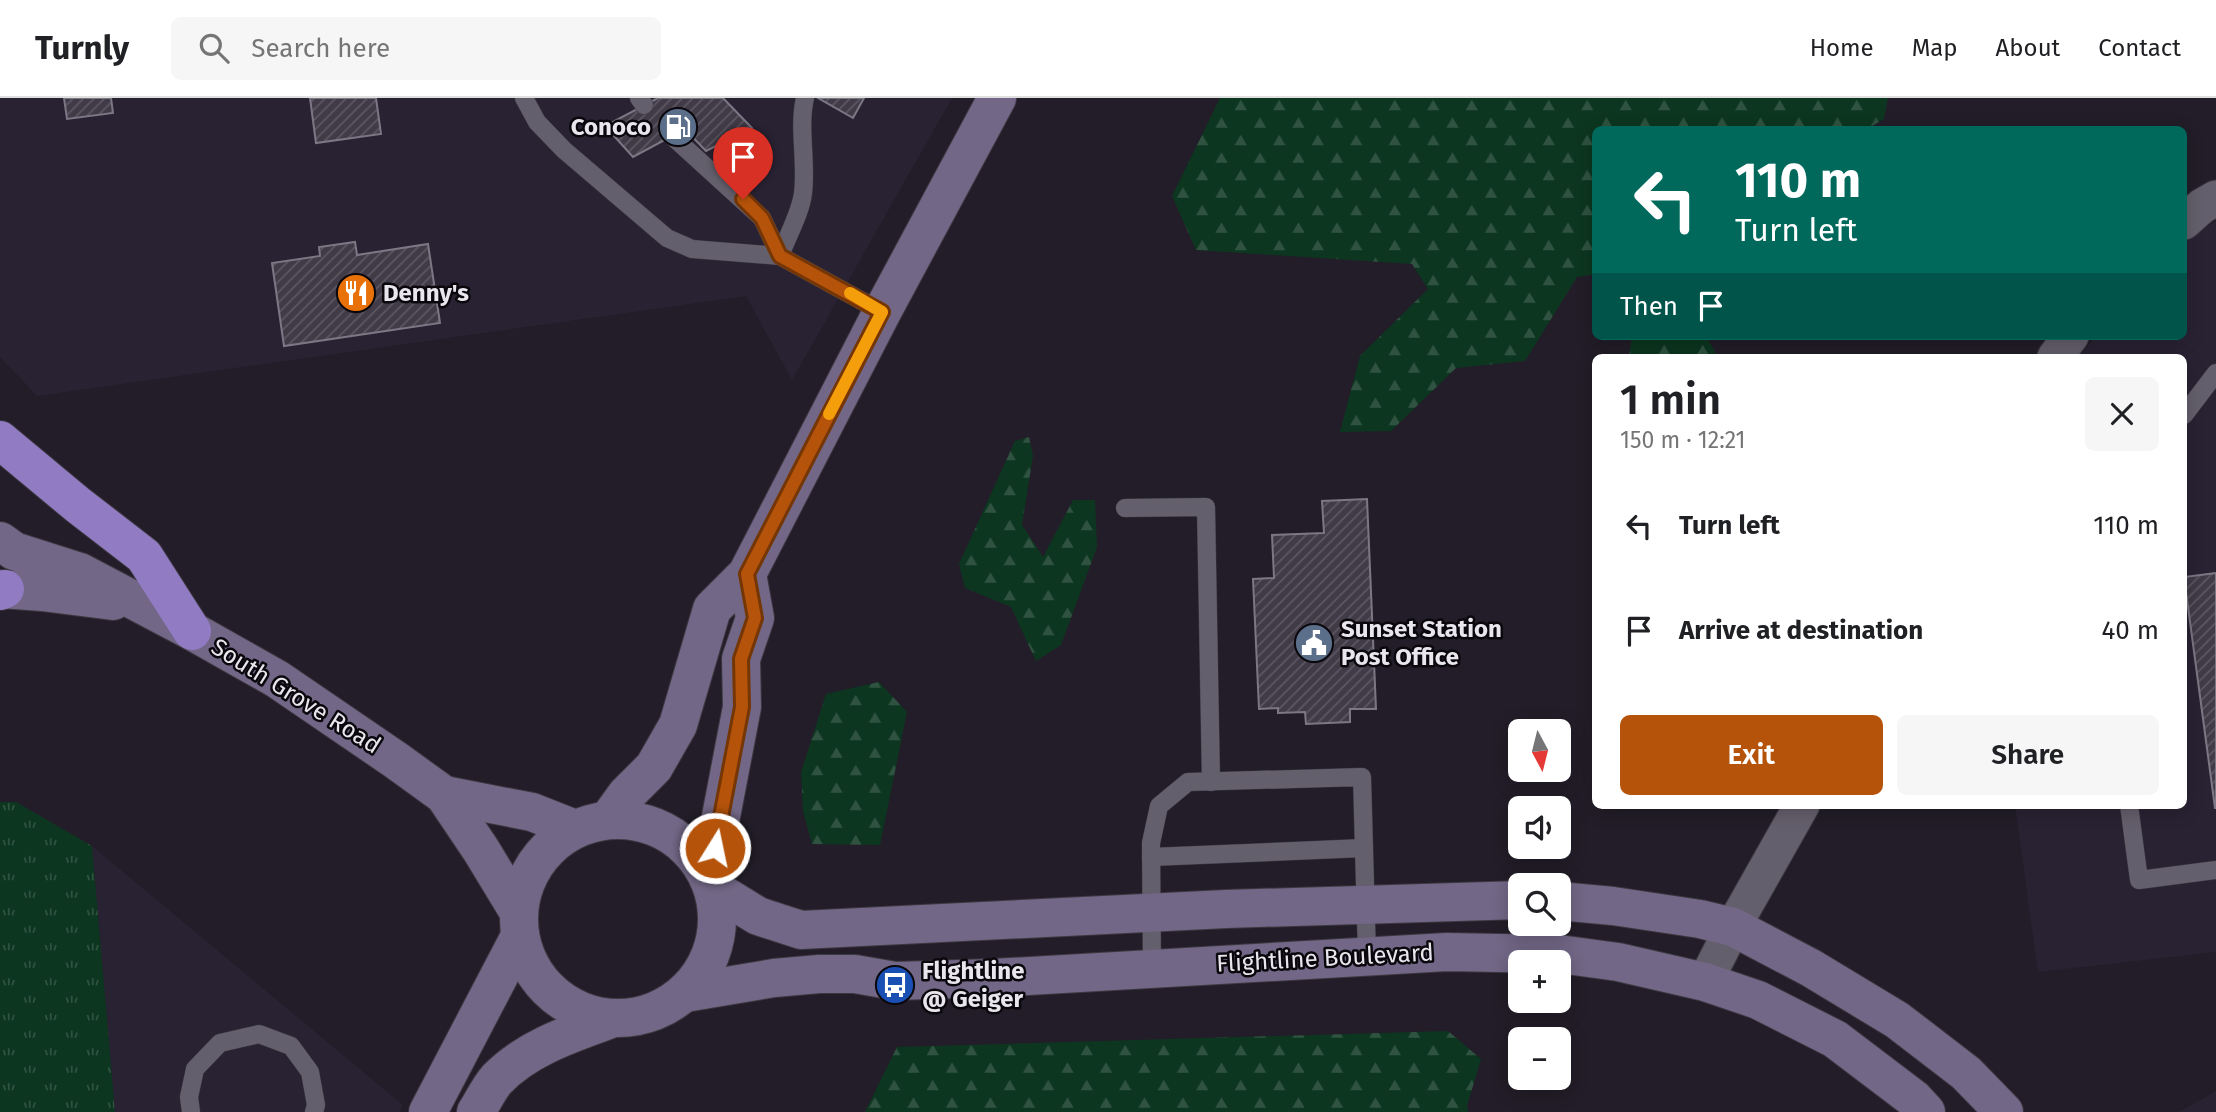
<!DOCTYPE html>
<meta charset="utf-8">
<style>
body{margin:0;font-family:"Fira Sans",sans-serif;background:#f6f6f6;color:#202124;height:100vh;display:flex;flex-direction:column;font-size:26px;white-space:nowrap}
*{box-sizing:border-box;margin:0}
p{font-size:23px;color:#757577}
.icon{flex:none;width:38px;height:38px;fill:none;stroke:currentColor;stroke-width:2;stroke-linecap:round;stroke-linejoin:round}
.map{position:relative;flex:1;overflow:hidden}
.drawer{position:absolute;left:1592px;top:256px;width:595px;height:455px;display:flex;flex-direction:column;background:#fff;border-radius:10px;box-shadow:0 4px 18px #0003}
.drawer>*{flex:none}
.hud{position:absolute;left:1592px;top:28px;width:595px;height:214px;border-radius:10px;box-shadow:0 4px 18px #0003;background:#00695c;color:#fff;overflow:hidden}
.needle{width:46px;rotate:173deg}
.tools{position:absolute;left:1508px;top:621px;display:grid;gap:14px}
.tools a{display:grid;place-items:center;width:63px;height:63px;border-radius:10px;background:#fff;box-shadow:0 4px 18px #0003;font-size:35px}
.pin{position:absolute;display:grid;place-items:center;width:60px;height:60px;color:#fff;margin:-72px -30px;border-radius:50% 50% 50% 0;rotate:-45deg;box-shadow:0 0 7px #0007}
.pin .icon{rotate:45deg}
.me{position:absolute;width:77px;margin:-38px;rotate:10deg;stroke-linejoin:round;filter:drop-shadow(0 0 5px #0008)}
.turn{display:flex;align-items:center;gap:24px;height:147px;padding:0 28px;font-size:32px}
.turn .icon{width:91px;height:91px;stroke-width:2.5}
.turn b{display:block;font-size:49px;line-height:60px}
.then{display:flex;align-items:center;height:66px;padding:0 28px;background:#0003;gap:14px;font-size:26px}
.round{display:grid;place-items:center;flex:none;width:74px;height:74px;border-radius:10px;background:#f6f6f6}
.head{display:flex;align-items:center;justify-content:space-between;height:119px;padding:0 28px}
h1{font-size:42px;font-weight:600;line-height:52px}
.cta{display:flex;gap:14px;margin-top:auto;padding:14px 28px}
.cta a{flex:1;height:80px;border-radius:10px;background:#b45309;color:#fff;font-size:28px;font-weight:600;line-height:80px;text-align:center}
.cta a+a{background:#f6f6f6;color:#202124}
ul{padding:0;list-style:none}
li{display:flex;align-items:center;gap:21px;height:105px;padding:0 28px}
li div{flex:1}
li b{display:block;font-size:26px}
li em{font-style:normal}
header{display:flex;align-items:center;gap:42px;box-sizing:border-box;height:98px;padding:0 35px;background:#fff;border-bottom:2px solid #e0e0e0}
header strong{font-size:33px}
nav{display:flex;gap:38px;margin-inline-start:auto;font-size:24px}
.search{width:490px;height:63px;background:#f6f6f6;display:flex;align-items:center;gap:18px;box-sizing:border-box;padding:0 24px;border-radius:10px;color:#757577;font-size:26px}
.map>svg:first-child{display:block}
.built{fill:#292233}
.grass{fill:url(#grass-tufts)}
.forest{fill:url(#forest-firs)}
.building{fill:url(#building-hatch);stroke:#7c7784;stroke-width:2}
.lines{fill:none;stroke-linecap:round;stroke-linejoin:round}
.lane-casing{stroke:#3c3841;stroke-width:19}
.street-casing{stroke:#3c3841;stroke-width:37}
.secondary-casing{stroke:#3c3841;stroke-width:40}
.highway-casing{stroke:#3c3841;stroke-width:40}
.lane{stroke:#645f6c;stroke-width:18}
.street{stroke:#645f6c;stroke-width:35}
.secondary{stroke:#726786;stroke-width:38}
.highway{stroke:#917bc2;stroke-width:38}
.route-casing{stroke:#753606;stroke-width:18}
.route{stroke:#b45309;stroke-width:12}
.slow{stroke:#f59e0b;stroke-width:12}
.labels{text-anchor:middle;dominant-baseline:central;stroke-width:5;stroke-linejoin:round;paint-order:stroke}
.poi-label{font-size:24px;font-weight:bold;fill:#e9e6ed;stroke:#0a080d;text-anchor:start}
.street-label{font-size:24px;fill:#e9e6ed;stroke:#0a080d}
</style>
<header>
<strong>Turnly</strong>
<div class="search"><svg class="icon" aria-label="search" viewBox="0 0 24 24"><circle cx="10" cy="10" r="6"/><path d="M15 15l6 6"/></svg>Search here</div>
<nav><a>Home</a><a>Map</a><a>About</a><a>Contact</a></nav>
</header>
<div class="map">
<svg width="2216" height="1014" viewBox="0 0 2216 1014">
<defs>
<pattern id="grass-tufts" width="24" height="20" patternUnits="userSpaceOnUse" patternTransform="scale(1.75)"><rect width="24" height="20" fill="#0c361f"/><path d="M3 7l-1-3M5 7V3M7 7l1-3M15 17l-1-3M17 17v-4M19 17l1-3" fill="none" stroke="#2f5340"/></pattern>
<pattern id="forest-firs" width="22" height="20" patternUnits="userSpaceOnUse" patternTransform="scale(1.75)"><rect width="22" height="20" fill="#0c361f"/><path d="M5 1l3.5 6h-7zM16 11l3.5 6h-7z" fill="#2f5340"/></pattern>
<pattern id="building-hatch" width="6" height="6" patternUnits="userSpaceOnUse" patternTransform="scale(1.75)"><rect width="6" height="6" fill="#403b47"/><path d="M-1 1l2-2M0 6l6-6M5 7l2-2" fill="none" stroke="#5c5762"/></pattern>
</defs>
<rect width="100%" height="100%" fill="#221d28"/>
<g class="built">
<polygon points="0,0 952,0 792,282 746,198 37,298 0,259"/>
<polygon points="2216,123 2216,854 2038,874 2015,707 2184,707 2184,259 2080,259 2095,238 2184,238 2184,145"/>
<polygon points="92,748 403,1007 400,1014 115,1014"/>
<polygon points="2216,993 2216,1014 2179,1014"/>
</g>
<polygon class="grass" points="0,704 16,704 92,748 115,1014 0,1014"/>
<g class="forest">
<polygon points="1220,0 1888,0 1884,21 1867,31 1596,32 1596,176 1577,179 1525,263 1456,270 1391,333 1340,334 1360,258 1428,191 1412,166 1196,152 1172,98"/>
<polygon points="1632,238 1706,238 1718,259 1629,259"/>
<polygon points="1029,339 1033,358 1022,427 1043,459 1073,402 1095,402 1097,449 1061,547 1036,563 1011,509 965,490 959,466 1015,343"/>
<polygon points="879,584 907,614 880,747 812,746 803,713 801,674 826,596"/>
<polygon points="1448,933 1481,961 1467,1008 1468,1014 865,1014 897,949"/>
</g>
<g class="building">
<polygon points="64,0 111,0 113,15 67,21"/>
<polygon points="310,0 376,0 381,36 316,45"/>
<polygon points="658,0 723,0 752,30 706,53 685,31 633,59 605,28"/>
<polygon points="818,0 864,0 853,20"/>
<polygon points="355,144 357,157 428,146 440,225 284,248 272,165 320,158 319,149"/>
<polygon points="1367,401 1376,611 1350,611 1350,624 1306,626 1305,614 1278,615 1278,610 1259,611 1253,481 1274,480 1272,437 1324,435 1322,403"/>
<polygon points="2216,475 2216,710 2215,710 2184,479"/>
</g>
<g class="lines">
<g class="lane-casing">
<g id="lane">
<polyline points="524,0 537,24 564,52 667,140 692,151 780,158 882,214"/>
<polyline points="639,0 644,7"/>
<polyline points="672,38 762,120 780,158"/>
<path d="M780 158C787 139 801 114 803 95 807 63 798 30 805 0"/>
<polyline points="2184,317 2216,275"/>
<polyline points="1125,410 1206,409 1211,684"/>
<polyline points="2129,707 2139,782 2216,772"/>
<polyline points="1151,759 1364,750"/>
<polyline points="1152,870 1151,745 1159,708 1188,684 1362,679 1367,858"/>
<polyline points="191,1014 189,999 195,971 220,945 259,936 291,948 310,974 316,1007 314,1014"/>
</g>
</g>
<g class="street-casing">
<g id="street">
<polyline points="2184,124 2202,108 2216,100"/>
<polyline points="2055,259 2071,238"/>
<polyline points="1705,884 1733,829 1802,707"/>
</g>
</g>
<g class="secondary-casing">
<g id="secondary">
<polyline points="0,443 14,453 80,474 192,533 277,581 397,663 444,697 481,752 518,813"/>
<polyline points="0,491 42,494 113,503"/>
<polyline points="444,697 532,714 575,731"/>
<circle cx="618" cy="821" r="99"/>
<polyline points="608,722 626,697 654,669 678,627 712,511 747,476 882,214 997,0"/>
<polyline points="709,781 742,609 741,561 755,520 747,476"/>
<polyline points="714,791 758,818 801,832 1226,811 1521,802"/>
<polyline points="1559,803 1613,808 1700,821 1733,829 1811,870 1897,922 1966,975 2004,1014"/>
<polyline points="685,895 774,880 819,876 855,876 895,883 993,880 1447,854 1559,856 1618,864 1705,884 1758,902 1835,941 1914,1001 1926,1014"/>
<polyline points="428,1014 520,838"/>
<path d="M476 1014C483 1003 489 990 497 981 528 949 573 935 614 920"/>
</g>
</g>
<g class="highway-casing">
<g id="highway">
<polyline points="0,342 78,407 144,458 192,533"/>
<polyline points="0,493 5,491"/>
</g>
</g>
<use href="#lane" class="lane"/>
<use href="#street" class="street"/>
<use href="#secondary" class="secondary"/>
<use href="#highway" class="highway"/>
</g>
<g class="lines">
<g class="route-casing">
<polyline id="route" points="715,750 742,609 741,561 755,520 747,476 882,214 780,158 762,120 743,101"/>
</g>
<use href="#route" class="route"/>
<polyline class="slow" points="829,316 882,214 850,195"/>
</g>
<defs>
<g id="fuel-disc" transform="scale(2.0125)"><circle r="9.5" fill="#5c6f8a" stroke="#0a080d"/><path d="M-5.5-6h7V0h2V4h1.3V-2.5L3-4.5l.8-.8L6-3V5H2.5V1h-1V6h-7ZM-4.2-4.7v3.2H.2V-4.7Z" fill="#fff"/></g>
<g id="restaurant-disc" transform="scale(2.0125)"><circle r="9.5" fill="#e8710a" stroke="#0a080d"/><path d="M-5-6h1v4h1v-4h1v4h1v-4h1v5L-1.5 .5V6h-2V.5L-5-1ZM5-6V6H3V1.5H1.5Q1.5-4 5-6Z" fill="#fff"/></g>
<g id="civic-disc" transform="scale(2.0125)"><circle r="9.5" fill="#5c6f8a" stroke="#0a080d"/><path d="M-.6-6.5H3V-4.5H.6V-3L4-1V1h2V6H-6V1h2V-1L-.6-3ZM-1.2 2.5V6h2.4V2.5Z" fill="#fff"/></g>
<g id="bus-disc" transform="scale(2.0125)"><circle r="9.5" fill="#1a4fb4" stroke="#0a080d"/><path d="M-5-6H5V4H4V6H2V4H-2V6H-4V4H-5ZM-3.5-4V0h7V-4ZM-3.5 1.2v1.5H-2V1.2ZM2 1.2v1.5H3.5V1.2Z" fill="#fff"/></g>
</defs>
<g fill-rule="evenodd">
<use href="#fuel-disc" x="678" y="29"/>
<use href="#restaurant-disc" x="356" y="195"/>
<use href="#civic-disc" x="1314" y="545"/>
<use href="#bus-disc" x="895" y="887"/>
</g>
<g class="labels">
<g class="poi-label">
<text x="651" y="29" text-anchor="end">Conoco</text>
<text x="383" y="195">Denny's</text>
<text x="1341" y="531">Sunset Station<tspan x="1341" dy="28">Post Office</tspan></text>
<text x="922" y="873">Flightline<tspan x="922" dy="28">@ Geiger</tspan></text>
</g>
<g class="street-label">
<text transform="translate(296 598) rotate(32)">South Grove Road</text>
<text transform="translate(1325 860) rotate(-3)">Flightline Boulevard</text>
</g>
</g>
</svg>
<div class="tools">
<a><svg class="needle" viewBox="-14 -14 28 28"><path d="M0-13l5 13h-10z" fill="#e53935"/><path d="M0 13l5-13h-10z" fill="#757577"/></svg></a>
<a><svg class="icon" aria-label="sound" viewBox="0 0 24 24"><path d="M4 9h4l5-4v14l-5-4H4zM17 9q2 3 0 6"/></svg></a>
<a><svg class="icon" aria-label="search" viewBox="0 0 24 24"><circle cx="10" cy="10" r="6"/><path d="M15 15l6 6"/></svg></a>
<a>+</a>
<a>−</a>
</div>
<div class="pin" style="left:743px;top:101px;background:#d93025"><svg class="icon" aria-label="arrive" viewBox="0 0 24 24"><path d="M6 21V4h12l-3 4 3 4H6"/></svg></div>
<svg class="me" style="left:715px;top:750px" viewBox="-20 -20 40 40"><circle r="17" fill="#b45309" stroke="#fff" stroke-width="3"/><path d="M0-11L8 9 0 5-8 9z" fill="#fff"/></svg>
<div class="hud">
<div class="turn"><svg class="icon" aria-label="left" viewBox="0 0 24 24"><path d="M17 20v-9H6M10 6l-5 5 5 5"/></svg><div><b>110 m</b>Turn left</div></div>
<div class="then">Then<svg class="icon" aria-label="arrive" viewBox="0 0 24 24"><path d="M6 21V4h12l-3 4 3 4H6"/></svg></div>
</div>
<section class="drawer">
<div class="head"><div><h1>1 min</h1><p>150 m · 12:21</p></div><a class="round"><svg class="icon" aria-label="close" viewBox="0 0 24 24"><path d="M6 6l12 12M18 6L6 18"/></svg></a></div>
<ul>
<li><svg class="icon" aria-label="left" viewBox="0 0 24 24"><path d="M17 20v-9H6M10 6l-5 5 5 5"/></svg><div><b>Turn left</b></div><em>110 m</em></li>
<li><svg class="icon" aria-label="arrive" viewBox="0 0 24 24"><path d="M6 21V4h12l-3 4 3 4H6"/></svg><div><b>Arrive at destination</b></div><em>40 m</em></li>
</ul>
<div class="cta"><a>Exit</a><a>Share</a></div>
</section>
</div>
